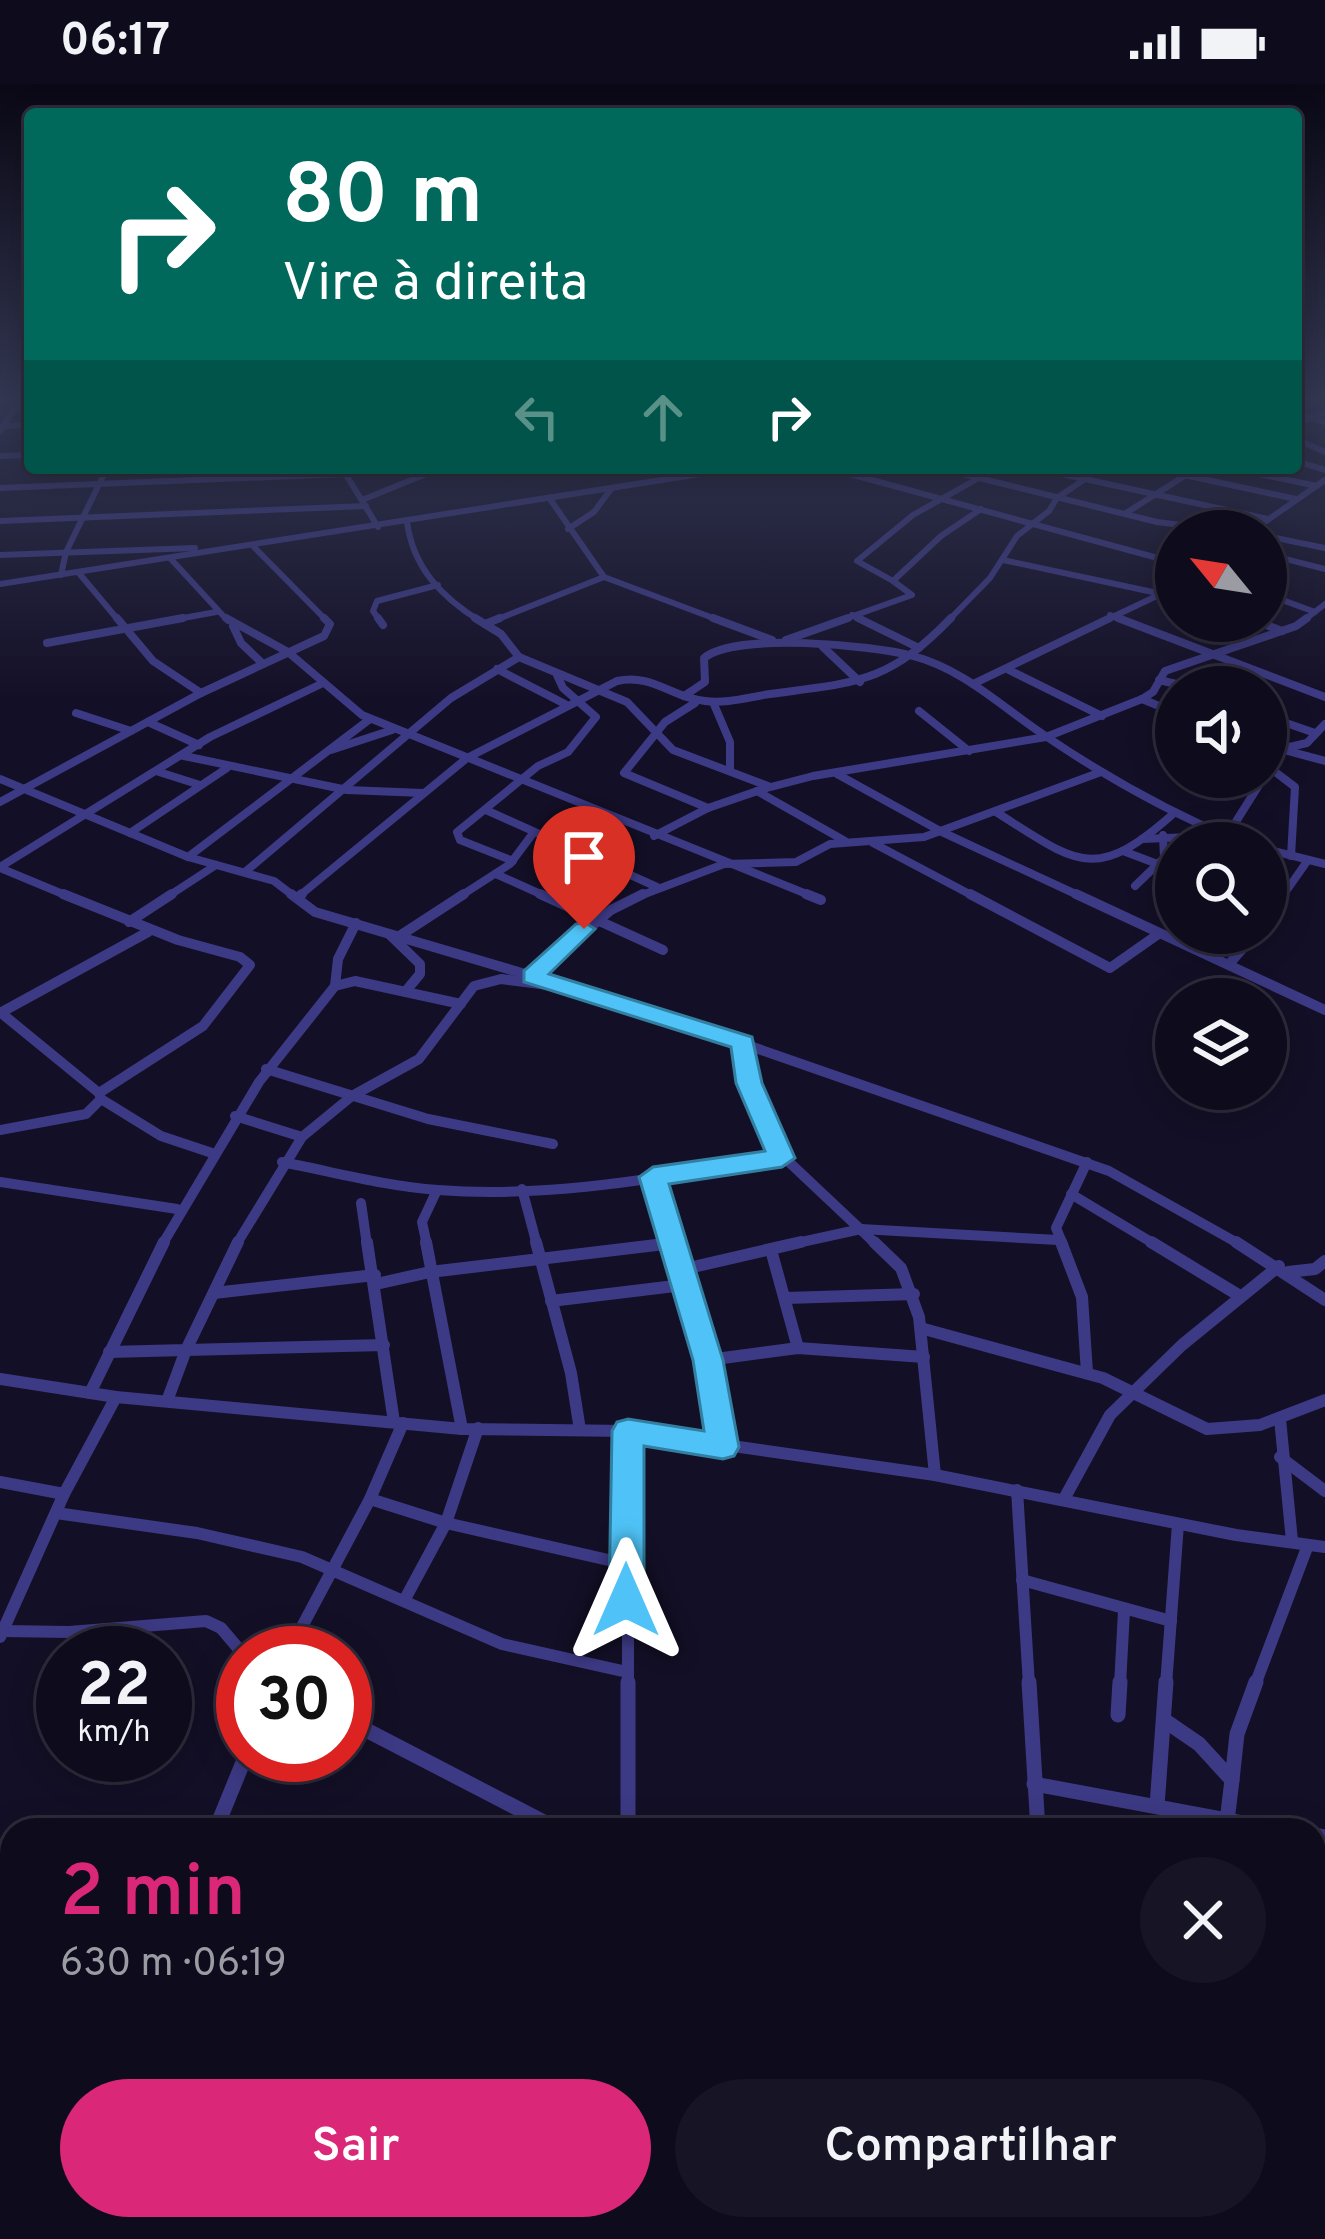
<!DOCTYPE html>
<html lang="pt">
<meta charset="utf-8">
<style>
body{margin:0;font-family:Overpass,sans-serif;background:#171425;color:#f1f3f6;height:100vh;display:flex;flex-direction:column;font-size:45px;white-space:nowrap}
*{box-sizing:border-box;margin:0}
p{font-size:39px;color:#9b9ba3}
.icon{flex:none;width:66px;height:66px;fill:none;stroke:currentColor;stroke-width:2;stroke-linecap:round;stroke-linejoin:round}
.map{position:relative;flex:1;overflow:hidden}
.panel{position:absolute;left:0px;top:1734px;width:1326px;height:423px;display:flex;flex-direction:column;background:#0e0b1c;border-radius:36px 36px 0 0;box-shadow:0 6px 30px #0003,0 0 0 3px #2e2b3b}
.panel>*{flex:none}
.hud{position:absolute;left:24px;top:24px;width:1278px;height:366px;border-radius:12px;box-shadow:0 6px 30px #0003,0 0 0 3px #2e2b3b;background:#00695c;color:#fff;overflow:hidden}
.needle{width:78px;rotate:300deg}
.controls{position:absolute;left:1155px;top:426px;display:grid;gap:24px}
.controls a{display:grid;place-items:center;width:132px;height:132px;border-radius:50%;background:#0e0b1c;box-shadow:0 6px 30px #0003,0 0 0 3px #2e2b3b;font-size:60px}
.speed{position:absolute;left:36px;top:1542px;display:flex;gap:24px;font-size:60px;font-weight:700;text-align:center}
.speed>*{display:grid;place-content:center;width:156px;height:156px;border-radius:50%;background:#0e0b1c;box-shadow:0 6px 30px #0003,0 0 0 3px #2e2b3b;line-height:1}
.speed small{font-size:30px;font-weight:400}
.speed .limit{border:18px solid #d22;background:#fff;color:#111}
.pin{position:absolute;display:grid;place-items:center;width:102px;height:102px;color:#fff;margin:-123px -51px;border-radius:50% 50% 50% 0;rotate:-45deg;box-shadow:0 0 12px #0007}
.pin .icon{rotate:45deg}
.me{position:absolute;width:132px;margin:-66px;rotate:0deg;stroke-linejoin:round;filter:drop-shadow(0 0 9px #0008)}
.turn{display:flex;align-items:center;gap:42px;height:252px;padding:0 60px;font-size:54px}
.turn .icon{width:156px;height:156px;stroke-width:2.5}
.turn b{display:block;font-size:84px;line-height:102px}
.lanes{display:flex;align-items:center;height:114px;padding:0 60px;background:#0003;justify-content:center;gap:60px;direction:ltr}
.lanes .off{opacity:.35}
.round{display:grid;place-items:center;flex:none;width:126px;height:126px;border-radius:63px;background:#171425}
.head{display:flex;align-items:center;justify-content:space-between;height:204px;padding:0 60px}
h1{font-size:72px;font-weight:600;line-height:90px;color:#db2777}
.primary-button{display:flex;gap:24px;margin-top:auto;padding:24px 60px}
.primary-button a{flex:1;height:138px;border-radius:72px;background:#db2777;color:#fff;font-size:48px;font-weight:600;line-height:138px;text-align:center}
.primary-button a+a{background:#171425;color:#f1f3f6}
.status{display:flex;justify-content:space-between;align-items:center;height:84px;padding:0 60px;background:#0e0b1c;direction:ltr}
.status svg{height:33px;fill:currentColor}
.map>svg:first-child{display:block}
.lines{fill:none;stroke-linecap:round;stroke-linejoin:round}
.street-far4{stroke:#3d3a85;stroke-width:6}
.street-far3{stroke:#3d3a85;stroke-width:8}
.street-far2{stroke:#3d3a85;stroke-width:10}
.street-far1{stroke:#3d3a85;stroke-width:12}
.street{stroke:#3d3a85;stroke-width:15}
.route{fill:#4fc3f7;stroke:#337fa1;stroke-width:3}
</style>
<div class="status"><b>06:17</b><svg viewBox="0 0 49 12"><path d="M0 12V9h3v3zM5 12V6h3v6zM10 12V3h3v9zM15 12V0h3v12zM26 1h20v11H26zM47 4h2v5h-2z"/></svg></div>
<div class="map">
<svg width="1325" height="2155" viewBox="0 0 1325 2155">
<rect width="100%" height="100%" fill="#130f26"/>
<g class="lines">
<g class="street-far4">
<polyline points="1296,319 1301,317"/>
<polyline points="1296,330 1325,338"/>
<polyline points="1296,340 1325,328"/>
<polyline points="3,342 30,341"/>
<polyline points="0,347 20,317"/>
<polyline points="1296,355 1325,368"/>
<polyline points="0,372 30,371"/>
<polyline points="1296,377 1325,386"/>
<polyline points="342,384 378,443"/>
<polyline points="828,384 1176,479"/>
<polyline points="939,384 1157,438 1229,447"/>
<polyline points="1152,384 1296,415"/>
<polyline points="1230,384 1317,402"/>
<polyline points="985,390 1062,390 1268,435"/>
<polyline points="0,404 345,390"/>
<polyline points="550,415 604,493 721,537"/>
<polyline points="362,416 441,384"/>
<polyline points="1126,429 1186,391"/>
<polyline points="0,437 366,422"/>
<path d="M407 438C413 483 441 513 480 537"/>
<polyline points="568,445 594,428 611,405"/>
<polyline points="1252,447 1325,396"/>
<polyline points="1266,452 1325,464"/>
<polyline points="253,462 327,537"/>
<polyline points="1266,470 1325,485"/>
<polyline points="0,471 195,464"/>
<polyline points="170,474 228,537"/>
<polyline points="1003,476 1176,513"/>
<polyline points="78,488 119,537"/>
<polyline points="61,491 66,468 107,384"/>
<polyline points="893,497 857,477 913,431 977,395"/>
<polyline points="0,500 738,384"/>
<polyline points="1266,510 1315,528"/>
<polyline points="852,531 864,537"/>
<polyline points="1110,531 1126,537"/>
<polyline points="167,537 216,528"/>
<polyline points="380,537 373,527 377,517 438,501"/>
<polyline points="493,537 604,493"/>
<polyline points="839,537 912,511 893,497 941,452 981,425"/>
<polyline points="948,537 990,494 1017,452 1049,427 1057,414 1101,384"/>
<polyline points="1104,537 1163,509"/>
<polyline points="1303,537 1325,520"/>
</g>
<g class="street-far3">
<polyline points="117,534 153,577 201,609"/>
<polyline points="226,534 288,568 362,631 814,813"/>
<polyline points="378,534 383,541"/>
<polyline points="475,534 501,550 519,573 627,618 673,666 768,702"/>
<polyline points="713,534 772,556"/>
<polyline points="858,534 919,564"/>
<polyline points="1118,534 1325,613"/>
<polyline points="1256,537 1282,547"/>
<polyline points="485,540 500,534"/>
<polyline points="233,542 241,559 263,580"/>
<polyline points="786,556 848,534"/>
<polyline points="47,559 183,534"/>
<polyline points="823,563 860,598"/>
<polyline points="497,585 565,620"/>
<polyline points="1009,586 1102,632"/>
<polyline points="1159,596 1189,603"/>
<polyline points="973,600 1110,534"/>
<path d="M684 612 705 598 704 574C736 548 872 561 913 572 964 585 1004 625 1047 653 1109 695 1173 730 1242 759"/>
<polyline points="1142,615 1176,629"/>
<polyline points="713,618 730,658 730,686"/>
<polyline points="695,619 665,638 624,689 708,724"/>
<polyline points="919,627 969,667"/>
<polyline points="76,629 131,647"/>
<polyline points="1266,632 1315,649"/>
<polyline points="148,638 199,661"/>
<polyline points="1266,661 1325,677"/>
<polyline points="331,666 392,646"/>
<polyline points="184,672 347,706 423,709"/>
<polyline points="1270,684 1295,703 1291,772"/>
<polyline points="159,688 200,701"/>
<polyline points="837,690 942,748 1082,813"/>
<polyline points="1266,691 1285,664 1307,659 1325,640"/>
<polyline points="0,695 188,773 274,797 295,813"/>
<polyline points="757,707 845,757"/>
<polyline points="0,718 201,609 324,552 330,540 324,534"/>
<polyline points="486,726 657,803"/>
<path d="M996 728C1077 779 1094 800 1173 730"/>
<polyline points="130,749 227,684"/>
<polyline points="654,752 708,724 763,705 813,692 1046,653 1142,615 1153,608 1165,587 1296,542 1307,534"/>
<polyline points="1142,755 1214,752"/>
<polyline points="1225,755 1264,693"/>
<polyline points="873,759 975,813"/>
<polyline points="1266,765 1325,780"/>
<polyline points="1123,767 1160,781"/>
<polyline points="188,773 370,635"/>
<polyline points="513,777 460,756 457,748 538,682 568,668 596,633 563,604 557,591"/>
<polyline points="0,783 210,653 321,600"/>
<polyline points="0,784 70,813"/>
<polyline points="245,788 451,614 519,573"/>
<polyline points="496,790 547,813"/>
<polyline points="1135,802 1164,774 1163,751"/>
<polyline points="167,813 216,781"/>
<path d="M298 813 467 674 617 597C652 589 672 614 705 617 726 620 749 613 770 610 857 598 887 600 951 534"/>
<polyline points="459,813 510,780 534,748"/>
<polyline points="637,813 724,780 796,778 830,760 924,753 1101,688"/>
<polyline points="1282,813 1308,776"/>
</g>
<g class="street-far2">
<polyline points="291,810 315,828 532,892"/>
<polyline points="540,810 663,866"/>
<polyline points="806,810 821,816"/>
<polyline points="970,810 1110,884 1157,851"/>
<polyline points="1076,810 1325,926"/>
<polyline points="297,814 302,810"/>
<polyline points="1266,836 1284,810"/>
<polyline points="129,838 172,810"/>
<polyline points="390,851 420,880 420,890 405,908"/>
<polyline points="401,851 464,810"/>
<polyline points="1230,879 1256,849"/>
<polyline points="532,892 611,826 643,810"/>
<polyline points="335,902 338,875 356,839"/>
<polyline points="0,928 99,1009"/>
<polyline points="0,929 148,848"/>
<polyline points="743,959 749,999 772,1062 877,1161"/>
<polyline points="266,985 428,1035 553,1060"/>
<polyline points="101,1015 161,1052 212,1069"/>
<polyline points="235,1032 302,1053"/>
<polyline points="0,1046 86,1030 101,1015 99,1009 203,942 250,881 240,873 178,856 63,810"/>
<path d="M282 1078C334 1088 385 1102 438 1106 553 1115 668 1092 781 1074"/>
<polyline points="653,1093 674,1161"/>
<polyline points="0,1098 177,1125"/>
<polyline points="522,1105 537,1161"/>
<polyline points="1071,1110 1156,1161"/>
<polyline points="361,1119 367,1161"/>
<polyline points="162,1161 259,998 335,902 355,897 461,920"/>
<polyline points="236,1161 302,1053 352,1012 419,975 474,902 501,895 564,903 661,931 1109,1087 1241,1161"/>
<polyline points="427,1161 422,1138 437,1106"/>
<polyline points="652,1161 673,1159"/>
<polyline points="788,1161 861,1145 1058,1156"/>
<polyline points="1063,1161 1056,1144 1087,1078"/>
</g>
<g class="street-far1">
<polyline points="367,1158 394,1338"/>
<polyline points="426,1158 462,1345"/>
<polyline points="536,1158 571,1289 580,1346"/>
<polyline points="673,1158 702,1254 723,1363"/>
<polyline points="874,1158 901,1184 919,1233 935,1391"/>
<polyline points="1061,1158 1082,1213 1087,1289"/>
<polyline points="1151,1158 1240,1212"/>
<polyline points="1236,1158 1325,1216"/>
<polyline points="771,1166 798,1264"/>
<polyline points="680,1186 801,1158"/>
<polyline points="1288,1188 1315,1185 1325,1177"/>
<polyline points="376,1200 430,1188 673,1159"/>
<polyline points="214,1209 375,1191"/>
<polyline points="786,1214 914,1210"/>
<polyline points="551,1217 683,1201"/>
<polyline points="924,1245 1103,1294 1207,1345 1260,1341 1325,1316"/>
<polyline points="109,1268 186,1266 238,1158"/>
<polyline points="708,1276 798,1264 924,1273"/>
<polyline points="0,1295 116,1313 462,1345 628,1347 935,1391 1236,1451 1325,1463"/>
<polyline points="90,1309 164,1158"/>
<polyline points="167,1317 186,1266 384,1261"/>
<polyline points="1280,1335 1292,1457"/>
<polyline points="628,1347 628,1601"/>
<polyline points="1280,1373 1325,1407"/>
<polyline points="0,1398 64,1410"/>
<polyline points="1017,1406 1029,1601"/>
<polyline points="370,1415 446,1439 626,1480"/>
<polyline points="1064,1415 1110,1331 1182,1261 1279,1182"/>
<polyline points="56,1429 197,1449 302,1473 502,1560 627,1588"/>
<polyline points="1022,1496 1171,1537"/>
<polyline points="405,1515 446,1439 478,1344"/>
<polyline points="3,1547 69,1548 206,1537 221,1544 243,1570"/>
<polyline points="0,1553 64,1410 116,1313"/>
<polyline points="288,1569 370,1415 403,1339"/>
<polyline points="1120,1601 1124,1527"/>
<polyline points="1166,1601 1178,1440"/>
<polyline points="1255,1601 1308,1461"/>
</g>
<g class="street">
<polyline points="628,1598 628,1746"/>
<polyline points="1029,1598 1038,1746"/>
<polyline points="1118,1631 1120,1598"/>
<polyline points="345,1635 559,1746"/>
<polyline points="1164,1636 1199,1660 1232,1696 1237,1650 1256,1598"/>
<polyline points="1034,1700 1281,1746"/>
<polyline points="1157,1722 1166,1598"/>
<polyline points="1227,1737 1232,1696"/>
<polyline points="217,1742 246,1671"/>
<polyline points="1314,1751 1325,1753"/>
<polyline points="1314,1876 1325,1876"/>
<polyline points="1314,2051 1325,2052"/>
<polyline points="0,2066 12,2069"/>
<polyline points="624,2145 624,2155"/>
<polyline points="845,2145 849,2155"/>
<polyline points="1080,2145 1082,2155"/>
<polyline points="1276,2145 1281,2155"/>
<polyline points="141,2155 149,2145"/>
<polyline points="351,2155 354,2145"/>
<polyline points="481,2155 484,2145"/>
<polyline points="719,2155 767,2145"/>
</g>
</g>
<linearGradient id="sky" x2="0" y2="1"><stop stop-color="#0a0815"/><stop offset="0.51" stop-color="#333752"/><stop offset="1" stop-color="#333752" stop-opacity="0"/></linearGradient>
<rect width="1325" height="618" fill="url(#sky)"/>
<polygon class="route" points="584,838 595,845 549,890 752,953 762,999 795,1074 782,1083 669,1100 723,1276 739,1363 734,1372 723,1375 644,1362 644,1516 639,1526 626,1531 614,1526 609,1516 612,1347 617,1338 628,1335 704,1347 693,1276 639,1093 653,1083 765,1067 736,999 731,963 524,898 524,887 576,840"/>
</svg>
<div class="controls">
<a><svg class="needle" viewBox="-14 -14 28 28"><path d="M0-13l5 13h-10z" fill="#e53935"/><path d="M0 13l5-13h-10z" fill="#9b9ba3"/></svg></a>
<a><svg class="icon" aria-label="sound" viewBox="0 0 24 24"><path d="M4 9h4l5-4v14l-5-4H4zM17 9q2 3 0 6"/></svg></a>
<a><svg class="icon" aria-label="search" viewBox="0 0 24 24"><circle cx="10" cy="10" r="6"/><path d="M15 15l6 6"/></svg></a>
<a><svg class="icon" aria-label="layers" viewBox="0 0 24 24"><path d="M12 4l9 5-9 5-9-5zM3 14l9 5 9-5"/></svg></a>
</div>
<div class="speed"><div>22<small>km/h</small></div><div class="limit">30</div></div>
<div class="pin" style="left:584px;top:845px;background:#d93025"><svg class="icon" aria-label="arrive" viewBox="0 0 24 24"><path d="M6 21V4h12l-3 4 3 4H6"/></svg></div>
<svg class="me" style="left:626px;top:1516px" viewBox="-20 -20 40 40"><path d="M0-17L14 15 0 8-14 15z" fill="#4fc3f7" stroke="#fff" stroke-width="4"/></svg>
<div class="hud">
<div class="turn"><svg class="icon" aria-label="right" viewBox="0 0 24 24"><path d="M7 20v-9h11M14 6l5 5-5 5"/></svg><div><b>80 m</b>Vire à direita</div></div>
<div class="lanes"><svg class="icon off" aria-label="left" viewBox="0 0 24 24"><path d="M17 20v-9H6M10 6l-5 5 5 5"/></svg><svg class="icon off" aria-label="ahead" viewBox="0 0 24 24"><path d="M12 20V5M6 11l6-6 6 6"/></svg><svg class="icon" aria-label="right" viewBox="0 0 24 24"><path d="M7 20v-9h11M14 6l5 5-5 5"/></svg></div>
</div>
<section class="panel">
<div class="head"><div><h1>2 min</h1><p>630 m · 06:19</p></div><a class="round"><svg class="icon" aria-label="close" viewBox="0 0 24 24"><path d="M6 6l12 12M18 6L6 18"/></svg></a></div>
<div class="primary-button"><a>Sair</a><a>Compartilhar</a></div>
</section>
</div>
